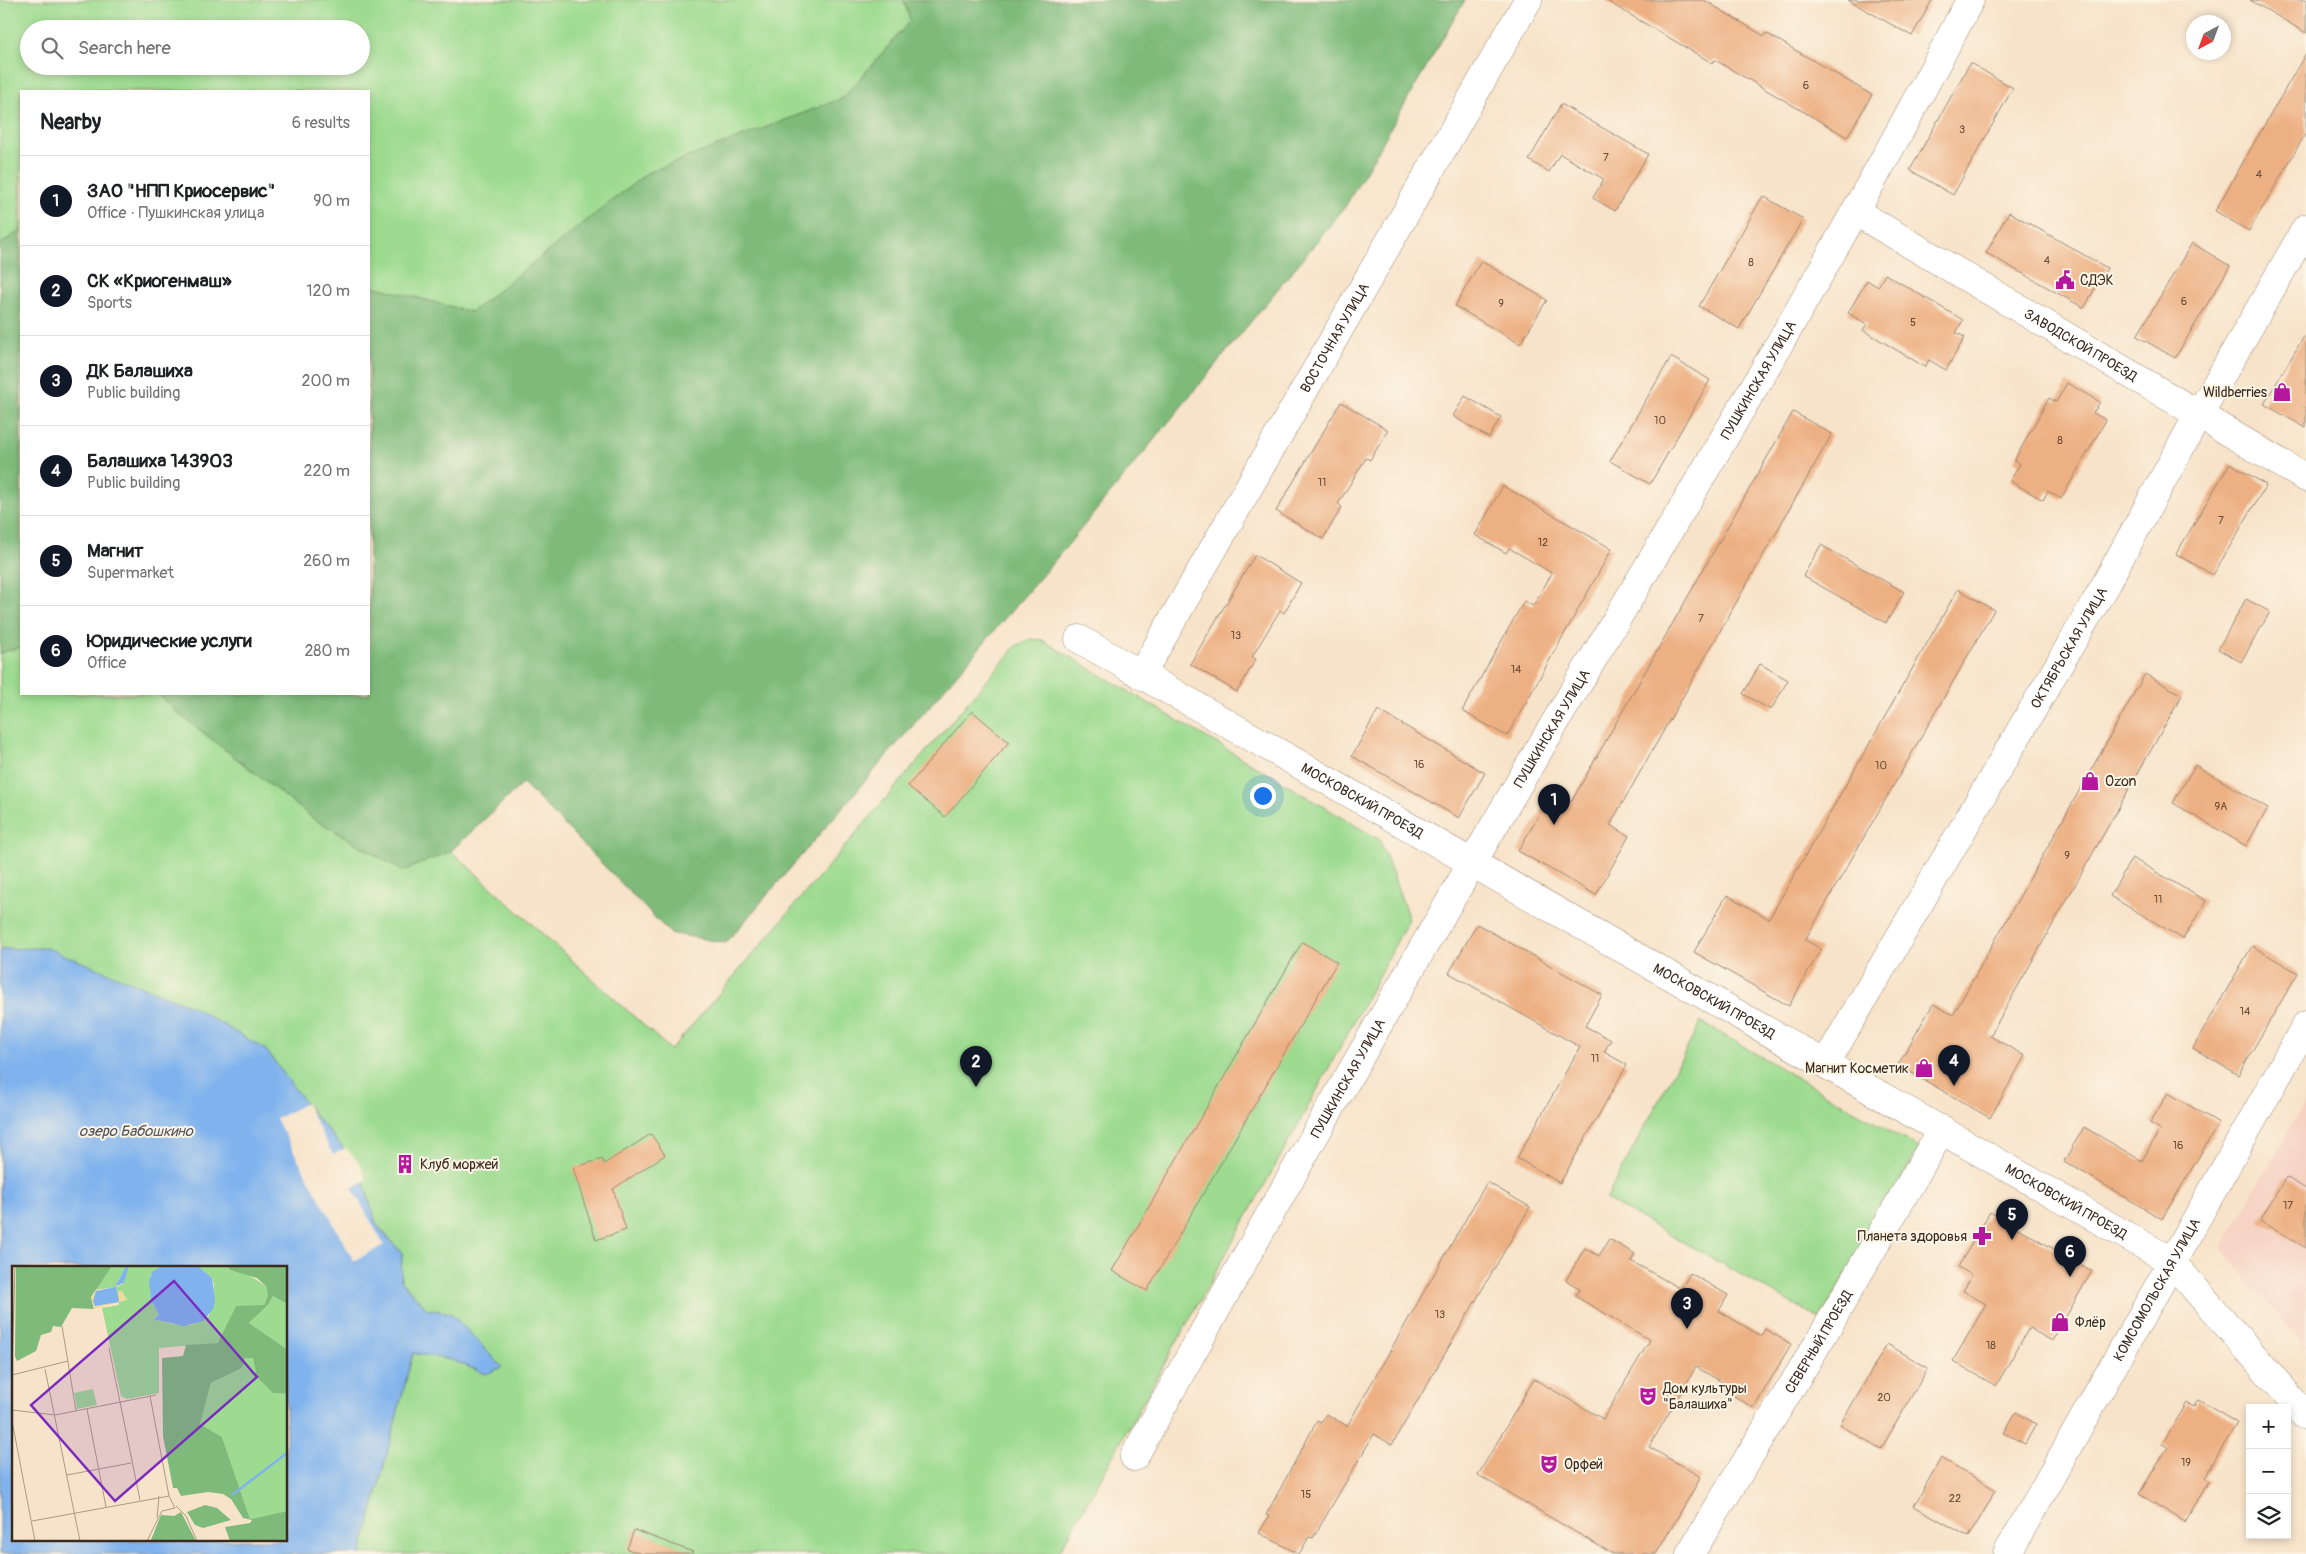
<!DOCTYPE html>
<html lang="en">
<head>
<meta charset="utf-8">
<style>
	body { margin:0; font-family:Pangolin,sans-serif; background:#f2f2f2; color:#202124 }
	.controls { position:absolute; right:15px; bottom:15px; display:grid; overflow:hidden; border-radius:0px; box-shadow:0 2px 8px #0003 }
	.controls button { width:45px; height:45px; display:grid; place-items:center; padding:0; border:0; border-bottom:1px solid #e0e0e0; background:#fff; color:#202124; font:25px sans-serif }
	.compass { position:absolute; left:2186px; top:15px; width:45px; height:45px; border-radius:50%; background:#fff; box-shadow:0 2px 8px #0003; rotate:221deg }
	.you { position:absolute; left:1262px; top:795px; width:18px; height:18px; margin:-12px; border:4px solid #fff; border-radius:50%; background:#1a73e8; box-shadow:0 0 0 8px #1a73e833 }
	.badge { display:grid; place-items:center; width:32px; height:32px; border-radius:50%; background:#111827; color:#fff; font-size:16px; font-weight:700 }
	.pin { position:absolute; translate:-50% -41px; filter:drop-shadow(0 1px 2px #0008) }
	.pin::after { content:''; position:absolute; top:26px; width:18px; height:15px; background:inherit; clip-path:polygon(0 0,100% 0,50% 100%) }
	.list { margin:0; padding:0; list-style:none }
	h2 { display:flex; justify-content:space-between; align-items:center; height:65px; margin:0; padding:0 20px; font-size:21px }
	h2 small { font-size:16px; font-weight:400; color:#757577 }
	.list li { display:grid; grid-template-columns:32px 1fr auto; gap:15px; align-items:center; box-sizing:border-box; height:90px; padding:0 20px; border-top:1px solid #e0e0e0 }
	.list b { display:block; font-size:19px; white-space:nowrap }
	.list p { margin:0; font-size:16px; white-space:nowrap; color:#757577 }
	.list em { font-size:16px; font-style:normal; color:#757577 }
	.icon { flex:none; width:28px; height:28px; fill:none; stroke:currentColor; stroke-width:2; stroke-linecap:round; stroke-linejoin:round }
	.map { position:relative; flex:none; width:2306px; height:1554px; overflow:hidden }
	.search { position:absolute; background:#fff; box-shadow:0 2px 8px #0003; left:20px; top:20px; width:350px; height:55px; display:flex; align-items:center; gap:12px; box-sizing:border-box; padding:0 18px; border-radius:28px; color:#757577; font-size:19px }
	.panel { position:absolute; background:#fff; box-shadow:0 2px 8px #0003; left:20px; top:90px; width:350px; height:605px; border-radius:0px }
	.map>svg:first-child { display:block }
	.built { fill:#f6d2c3 }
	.green { fill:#9ddb90; stroke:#6c8257; fill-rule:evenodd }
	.forest { fill:#7ebb7a; stroke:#5c724c }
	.water { fill:#80b3ed; stroke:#5e6e86; fill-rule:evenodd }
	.pier { fill:#f7e3c9 }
	.building { fill:#edb083 }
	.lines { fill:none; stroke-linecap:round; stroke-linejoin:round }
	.minor-casing { stroke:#998674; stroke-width:29 }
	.minor { stroke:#fff; stroke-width:28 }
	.labels { text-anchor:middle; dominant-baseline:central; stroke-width:4; stroke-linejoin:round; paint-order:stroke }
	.number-label { font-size:11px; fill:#684c37 }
	.poi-label { font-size:14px; fill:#3b2a1e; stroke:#fcf5e5; text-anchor:start }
	.street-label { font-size:14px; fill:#3b2a1e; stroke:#fcf5e5 }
	.water-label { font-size:15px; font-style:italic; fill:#50535c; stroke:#fcf5e5 }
	.inset-river { fill:none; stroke:#80b3ed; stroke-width:2.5 }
	.inset-road { fill:none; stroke:#ac9985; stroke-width:1 }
	.view { fill:#7b2cbf; fill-opacity:0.15; stroke:#7b2cbf; stroke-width:2.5 }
	.inset-edge { fill:none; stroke:#3b2a1e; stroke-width:2.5 }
</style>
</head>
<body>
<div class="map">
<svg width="2306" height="1554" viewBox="0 0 2306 1554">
	<rect width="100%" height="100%" fill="#fcf5e5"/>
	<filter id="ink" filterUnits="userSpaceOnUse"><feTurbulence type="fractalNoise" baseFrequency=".02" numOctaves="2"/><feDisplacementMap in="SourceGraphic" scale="10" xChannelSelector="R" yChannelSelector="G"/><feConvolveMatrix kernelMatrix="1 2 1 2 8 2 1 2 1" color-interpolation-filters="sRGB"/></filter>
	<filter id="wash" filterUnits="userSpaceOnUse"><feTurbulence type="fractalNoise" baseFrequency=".0096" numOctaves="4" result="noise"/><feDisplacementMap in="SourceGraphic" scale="20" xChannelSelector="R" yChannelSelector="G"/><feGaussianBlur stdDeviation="1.12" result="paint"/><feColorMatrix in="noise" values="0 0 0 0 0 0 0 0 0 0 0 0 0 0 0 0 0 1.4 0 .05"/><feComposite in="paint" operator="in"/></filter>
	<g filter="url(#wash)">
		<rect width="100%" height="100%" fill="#f7e3c9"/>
		<path class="built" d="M2306,1100V1347L2221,1249Z"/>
		<g class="green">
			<path d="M0,0H904L910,21L843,98L647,173L471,312L369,285V91H21V230L0,244ZM29,29H361V66H29Z"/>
			<path d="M1030,639L1042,640L1380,840L1409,919L1298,1125L1058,1554H361L413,1353L452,1360L486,1374L451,1313L427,1309L401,1281L402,1253L376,1224L359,1166L315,1116L47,948L0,949V653L21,647V694H159L173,709L314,819L402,870L451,851L671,1050L1016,646Z"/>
			<path d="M1701,1022L1919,1148L1820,1319L1606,1199Z"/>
		</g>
		<g class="forest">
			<path d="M904,0H1465L1345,207L1067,546L726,943L670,933L523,783L451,851L403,871L314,819L173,709L159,694H369V285L471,312L647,173L843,98L910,21Z"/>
			<path d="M21,230V647L0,653V244Z"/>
		</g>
		<path class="water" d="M47,948L193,1007L266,1050L315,1116L359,1166L376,1224L402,1253L401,1281L427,1309L451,1313L502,1367L486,1374L452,1360L413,1353L361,1554H0V949ZM14,1268H286V1540H14Z"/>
		<path class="pier" d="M306,1103L333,1155L346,1148L361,1165L366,1180L352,1188L384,1245L354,1261L276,1119Z"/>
		<g id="blocks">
			<g class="building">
				<path d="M1605,0H1704L1764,36L1766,33L1872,95L1847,137L1715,60L1712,63Z"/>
				<path d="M1848,0H1932L1912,36Z"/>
				<path d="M2250,0H2306V33Z"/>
				<path d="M2306,53V133L2249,231L2215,211Z"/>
				<path d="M1970,63L2013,88L1953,195L1910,170Z"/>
				<path d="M1561,104L1648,154L1615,211L1593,198L1604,179L1560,154L1549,172L1529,160Z"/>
				<path d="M1763,196L1803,219L1739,329L1699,306Z"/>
				<path d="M2009,212L2107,268L2084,308L1986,253Z"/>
				<path d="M2192,243L2230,266L2175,358L2137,336Z"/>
				<path d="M1481,261L1547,300L1520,344L1455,306Z"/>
				<path d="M1885,274L1963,320L1956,333L1965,337L1946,370L1929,360L1925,367L1863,330L1867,324L1848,313L1867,280L1878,287Z"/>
				<path d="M2306,333V428L2264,404Z"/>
				<path d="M1671,357L1710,380L1650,484L1610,461Z"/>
				<path d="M2067,383L2100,402L2093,413L2106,420L2061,499L2048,491L2043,500L2010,481L2020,464L2014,461L2049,398L2056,402Z"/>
				<path d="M1465,396L1501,417L1489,438L1453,416Z"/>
				<path d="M1341,402L1388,430L1370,460L1366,458L1338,504L1342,507L1323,539L1276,511Z"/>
				<path d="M1793,412L1832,434L1610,825L1629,836L1596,895L1518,851L1552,792L1571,802Z"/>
				<path d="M2230,463L2266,485L2213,575L2176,554Z"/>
				<path d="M1503,486L1612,549L1507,736L1462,711L1524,601L1533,606L1552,573L1509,548L1506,553L1475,535Z"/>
				<path d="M1821,545L1904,592L1886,623L1803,576Z"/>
				<path d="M1255,555L1301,583L1284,613L1280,610L1252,657L1256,659L1237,692L1190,664Z"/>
				<path d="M1958,589L1994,610L1805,940L1821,949L1789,1006L1694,952L1727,895L1769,919Z"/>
				<path d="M2246,599L2270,612L2241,662L2218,649Z"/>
				<path d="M1760,664L1788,680L1771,710L1743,694Z"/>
				<path d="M2145,674L2182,695L1990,1036L2025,1056L1990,1118L1898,1065L1933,1004L1953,1015Z"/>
				<path d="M1378,710L1485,773L1459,818L1352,756Z"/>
				<path d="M972,711L1009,742L945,817L908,786Z"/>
				<path d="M2195,765L2268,808L2246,846L2173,803Z"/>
				<path d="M2132,858L2206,901L2183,939L2110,896Z"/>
				<path d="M1477,924L1602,995L1585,1026L1611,1040L1604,1052L1627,1065L1560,1183L1517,1158L1580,1047L1449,973Z"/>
				<path d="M1302,942L1337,962L1147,1291L1112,1271Z"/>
				<path d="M2252,946L2298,973L2238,1075L2193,1048Z"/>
				<path d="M2168,1093L2219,1123L2162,1219L2064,1161L2084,1127L2142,1161L2160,1129L2150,1123Z"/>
				<path d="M651,1134L665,1155L613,1189L626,1230L596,1240L573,1168L602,1159L604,1164Z"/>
				<path d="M2286,1177L2306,1189V1248L2260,1221Z"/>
				<path d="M1487,1182L1530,1207L1392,1445L1374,1434L1313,1538L1309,1537L1299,1554L1259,1533L1269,1516L1266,1515L1317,1421L1321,1423L1326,1414L1347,1426Z"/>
				<path d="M1990,1212L2092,1271L2052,1341L2029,1328L1996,1386L1953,1361L1986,1304L1963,1291L1972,1275L1958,1267Z"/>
				<path d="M1609,1239L1635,1254L1631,1261L1681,1289L1690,1273L1728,1295L1719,1311L1761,1336L1765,1329L1791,1344L1754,1408L1724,1390L1727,1385L1696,1367L1649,1447L1701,1477L1656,1554H1613L1478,1475L1534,1379L1603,1419L1650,1340L1575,1296L1580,1289L1566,1280L1585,1248L1599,1256Z"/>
				<path d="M1887,1344L1928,1368L1881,1449L1840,1425Z"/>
				<path d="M2198,1400L2237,1423L2204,1478L2209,1481L2185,1522L2139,1494L2168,1447L2162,1444L2187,1403L2194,1407Z"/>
				<path d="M2016,1412L2036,1424L2025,1444L2004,1433Z"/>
				<path d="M1941,1458L1996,1490L1969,1537L1914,1506Z"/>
				<path d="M634,1530L693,1552L692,1554H642L627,1549Z"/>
			</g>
		</g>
	</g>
	<g filter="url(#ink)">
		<use href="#blocks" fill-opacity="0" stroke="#998674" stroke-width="1"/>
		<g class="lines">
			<g class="minor-casing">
				<g id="minor">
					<path id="s1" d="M1856,212L2306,478"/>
					<path id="s2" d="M1079,639L2171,1261L2306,1416"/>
					<path id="s3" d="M1141,675L1528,0"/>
					<path id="s4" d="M1826,1063L2099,596L2190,430L2306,228"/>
					<path id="s5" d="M1134,1457C1258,1233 1385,1011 1515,790C1670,528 1829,270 1970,0"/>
					<path id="s6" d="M1690,1554L1824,1333L1942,1129"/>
					<path id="s7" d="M2007,1554L2306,1025"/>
				</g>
			</g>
			<use href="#minor" class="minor"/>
		</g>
	</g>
	<defs>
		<g id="civic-bare" transform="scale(1.5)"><path d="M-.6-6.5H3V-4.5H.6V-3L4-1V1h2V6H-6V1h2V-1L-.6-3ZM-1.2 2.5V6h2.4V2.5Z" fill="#b5179e" stroke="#fcf5e5" stroke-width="2.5" paint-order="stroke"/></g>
		<g id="shop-bare" transform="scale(1.5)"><path d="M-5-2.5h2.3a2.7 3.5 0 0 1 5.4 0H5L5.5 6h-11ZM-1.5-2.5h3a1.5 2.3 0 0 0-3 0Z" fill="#b5179e" stroke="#fcf5e5" stroke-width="2.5" paint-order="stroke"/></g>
		<g id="building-bare" transform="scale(1.5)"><path d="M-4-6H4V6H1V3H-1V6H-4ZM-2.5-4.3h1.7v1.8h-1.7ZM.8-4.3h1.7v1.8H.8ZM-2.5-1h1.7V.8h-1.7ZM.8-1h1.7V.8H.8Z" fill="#b5179e" stroke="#fcf5e5" stroke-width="2.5" paint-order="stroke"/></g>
		<g id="pharmacy-bare" transform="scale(1.5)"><path d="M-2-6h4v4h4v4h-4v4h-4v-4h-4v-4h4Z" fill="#b5179e" stroke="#fcf5e5" stroke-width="2.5" paint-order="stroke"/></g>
		<g id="theatre-bare" transform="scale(1.5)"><path d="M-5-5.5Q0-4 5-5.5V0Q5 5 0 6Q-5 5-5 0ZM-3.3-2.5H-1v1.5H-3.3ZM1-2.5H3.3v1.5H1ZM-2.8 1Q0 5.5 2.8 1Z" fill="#b5179e" stroke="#fcf5e5" stroke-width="2.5" paint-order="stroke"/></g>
	</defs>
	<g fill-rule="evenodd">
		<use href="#civic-bare" x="2065" y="280"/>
		<use href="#shop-bare" x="2282" y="392"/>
		<use href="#shop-bare" x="2090" y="781"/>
		<use href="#shop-bare" x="1924" y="1068"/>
		<use href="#building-bare" x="405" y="1164"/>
		<use href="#pharmacy-bare" x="1982" y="1236"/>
		<use href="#shop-bare" x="2060" y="1322"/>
		<use href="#theatre-bare" x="1648" y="1396"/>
		<use href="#theatre-bare" x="1549" y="1464"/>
	</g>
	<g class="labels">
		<g class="number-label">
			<text x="1806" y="85">6</text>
			<text x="1962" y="129">3</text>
			<text x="1606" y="157">7</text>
			<text x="2259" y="174">4</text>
			<text x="2047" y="260">4</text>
			<text x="1751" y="262">8</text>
			<text x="2184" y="301">6</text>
			<text x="1501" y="303">9</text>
			<text x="1913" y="322">5</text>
			<text x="1660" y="420">10</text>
			<text x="2060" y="440">8</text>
			<text x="1322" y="482">11</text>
			<text x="2221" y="520">7</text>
			<text x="1543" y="542">12</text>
			<text x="1701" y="618">7</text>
			<text x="1236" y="635">13</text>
			<text x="1516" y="669">14</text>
			<text x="1419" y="764">16</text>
			<text x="1881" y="765">10</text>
			<text x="2221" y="806">9А</text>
			<text x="2067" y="855">9</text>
			<text x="2158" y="899">11</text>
			<text x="2245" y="1011">14</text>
			<text x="1595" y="1058">11</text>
			<text x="2178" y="1145">16</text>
			<text x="2288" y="1205">17</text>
			<text x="1440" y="1314">13</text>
			<text x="1991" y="1345">18</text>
			<text x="1884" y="1397">20</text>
			<text x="2186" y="1462">19</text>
			<text x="1306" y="1494">15</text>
			<text x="1955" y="1498">22</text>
		</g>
		<g class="poi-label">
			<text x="2080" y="280">СДЭК</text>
			<text x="2267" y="392" text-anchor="end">Wildberries</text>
			<text x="2105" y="781">Ozon</text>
			<text x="1909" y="1068" text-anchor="end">Магнит Косметик</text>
			<text x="420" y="1164">Клуб моржей</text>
			<text x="1967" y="1236" text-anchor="end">Планета здоровья</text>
			<text x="2075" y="1322">Флёр</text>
			<text x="1663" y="1388">Дом культуры<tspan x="1663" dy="16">"Балашиха"</tspan></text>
			<text x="1564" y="1464">Орфей</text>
		</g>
		<g class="street-label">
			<text stroke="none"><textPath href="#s3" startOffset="389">ВОСТОЧНАЯ УЛИЦА</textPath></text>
			<text stroke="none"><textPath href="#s1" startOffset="261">ЗАВОДСКОЙ ПРОЕЗД</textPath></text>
			<text stroke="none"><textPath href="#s5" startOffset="1245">ПУШКИНСКАЯ УЛИЦА</textPath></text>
			<text stroke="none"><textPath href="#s4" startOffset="481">ОКТЯБРЬСКАЯ УЛИЦА</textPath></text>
			<text stroke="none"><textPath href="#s5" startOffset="840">ПУШКИНСКАЯ УЛИЦА</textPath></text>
			<text stroke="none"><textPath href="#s2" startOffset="326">МОСКОВСКИЙ ПРОЕЗД</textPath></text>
			<text stroke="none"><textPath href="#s2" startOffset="731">МОСКОВСКИЙ ПРОЕЗД</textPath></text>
			<text stroke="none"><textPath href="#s5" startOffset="435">ПУШКИНСКАЯ УЛИЦА</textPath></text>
			<text stroke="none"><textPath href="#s2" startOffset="1136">МОСКОВСКИЙ ПРОЕЗД</textPath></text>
			<text stroke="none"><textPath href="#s7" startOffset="304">КОМСОМОЛЬСКАЯ УЛИЦА</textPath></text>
			<text stroke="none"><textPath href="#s6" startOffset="248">СЕВЕРНЫЙ ПРОЕЗД</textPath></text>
		</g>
		<g class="water-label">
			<text x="136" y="1131">озеро Бабошкино</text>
		</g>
	</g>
	<g transform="translate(12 1266)">
		<rect width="275" height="275" fill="#f7e3c9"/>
		<path d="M100,0H114L103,21L83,24ZM117,0H151L138,10L139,34L147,49L141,52L160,58L179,59L197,50L202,19L200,12L186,0H215L218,4L233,7L254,20L256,29L252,39L235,41L206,77L147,82V127L115,133L109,130L90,42L107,39L104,21L111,18ZM261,30L275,38V83L237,57L256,39ZM233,92H241L261,127L275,128V245L238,253L210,171L188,158L199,117L230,102ZM81,123L85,139L65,143L62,127Z" fill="#9ddb90"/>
		<path d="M4,0H100L79,31L82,43L60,42L49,61L41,60L39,66L29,69L24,85L5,95L3,90ZM215,0H275V38L261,30L256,39L237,57L275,83V128L261,127L245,111L241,92H233L230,102L199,117L188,158L210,171L238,253L275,245V275H218L213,261L238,257L240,254L231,252L219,233L211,228L196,226L169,230L165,222H161L151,170L150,92L171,90L174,79L206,77L224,40L252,39L256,29L254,20L245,12L218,4ZM193,239L205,242L219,254L191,262L183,259L175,246ZM169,246L184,275L139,274L149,249L162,250Z" fill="#7ebb7a"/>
		<path d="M86,22L83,40L107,36L106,25H110L115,34L82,43L79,31Z" fill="#eeda9e"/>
		<path d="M114,0H117L112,17L104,20L107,36L83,40L81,35L84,25L103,21ZM151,0H186L200,12L203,35L201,43L191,55L172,60L141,53L147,49L139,34L137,14L141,5Z" fill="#80b3ed"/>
		<path class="inset-river" d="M220,229L275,187"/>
		<path class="inset-road" d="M50,60L64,145M97,82L128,234M33,103L68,275M0,104L3,0M0,109L56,95M138,130L157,230M75,143L94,241M0,144L43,149L144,129M0,155L23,275M55,209L119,197M164,240L174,250L185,275M145,252L147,230M20,255L157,230M135,275L150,245L163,242L157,230"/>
		<path class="view" d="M162,15L245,111L103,235L19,139Z"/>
		<rect width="275" height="275" class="inset-edge"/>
	</g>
</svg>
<div class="controls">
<button>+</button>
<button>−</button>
<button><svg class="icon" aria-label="layers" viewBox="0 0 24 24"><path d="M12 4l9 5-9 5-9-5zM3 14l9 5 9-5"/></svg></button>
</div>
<svg class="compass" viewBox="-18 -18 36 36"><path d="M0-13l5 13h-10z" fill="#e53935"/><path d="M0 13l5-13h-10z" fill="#757577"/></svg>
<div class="you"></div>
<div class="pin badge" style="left:1554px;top:825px">1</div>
<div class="pin badge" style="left:976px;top:1087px">2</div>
<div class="pin badge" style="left:1687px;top:1329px">3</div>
<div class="pin badge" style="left:1954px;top:1086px">4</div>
<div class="pin badge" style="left:2012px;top:1240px">5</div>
<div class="pin badge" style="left:2070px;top:1277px">6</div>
<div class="search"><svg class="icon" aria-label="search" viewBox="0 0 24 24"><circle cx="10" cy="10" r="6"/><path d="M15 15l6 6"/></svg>Search here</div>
<section class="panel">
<h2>Nearby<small>6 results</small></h2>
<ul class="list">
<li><span class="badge">1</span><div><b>ЗАО &quot;НПП Криосервис&quot;</b><p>Office · Пушкинская улица</p></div><em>90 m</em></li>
<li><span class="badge">2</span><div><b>СК «Криогенмаш»</b><p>Sports</p></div><em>120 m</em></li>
<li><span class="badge">3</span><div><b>ДК Балашиха</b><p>Public building</p></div><em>200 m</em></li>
<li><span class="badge">4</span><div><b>Балашиха 143903</b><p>Public building</p></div><em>220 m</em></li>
<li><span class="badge">5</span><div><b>Магнит</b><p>Supermarket</p></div><em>260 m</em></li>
<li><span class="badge">6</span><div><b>Юридические услуги</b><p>Office</p></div><em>280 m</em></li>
</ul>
</section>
</div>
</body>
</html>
